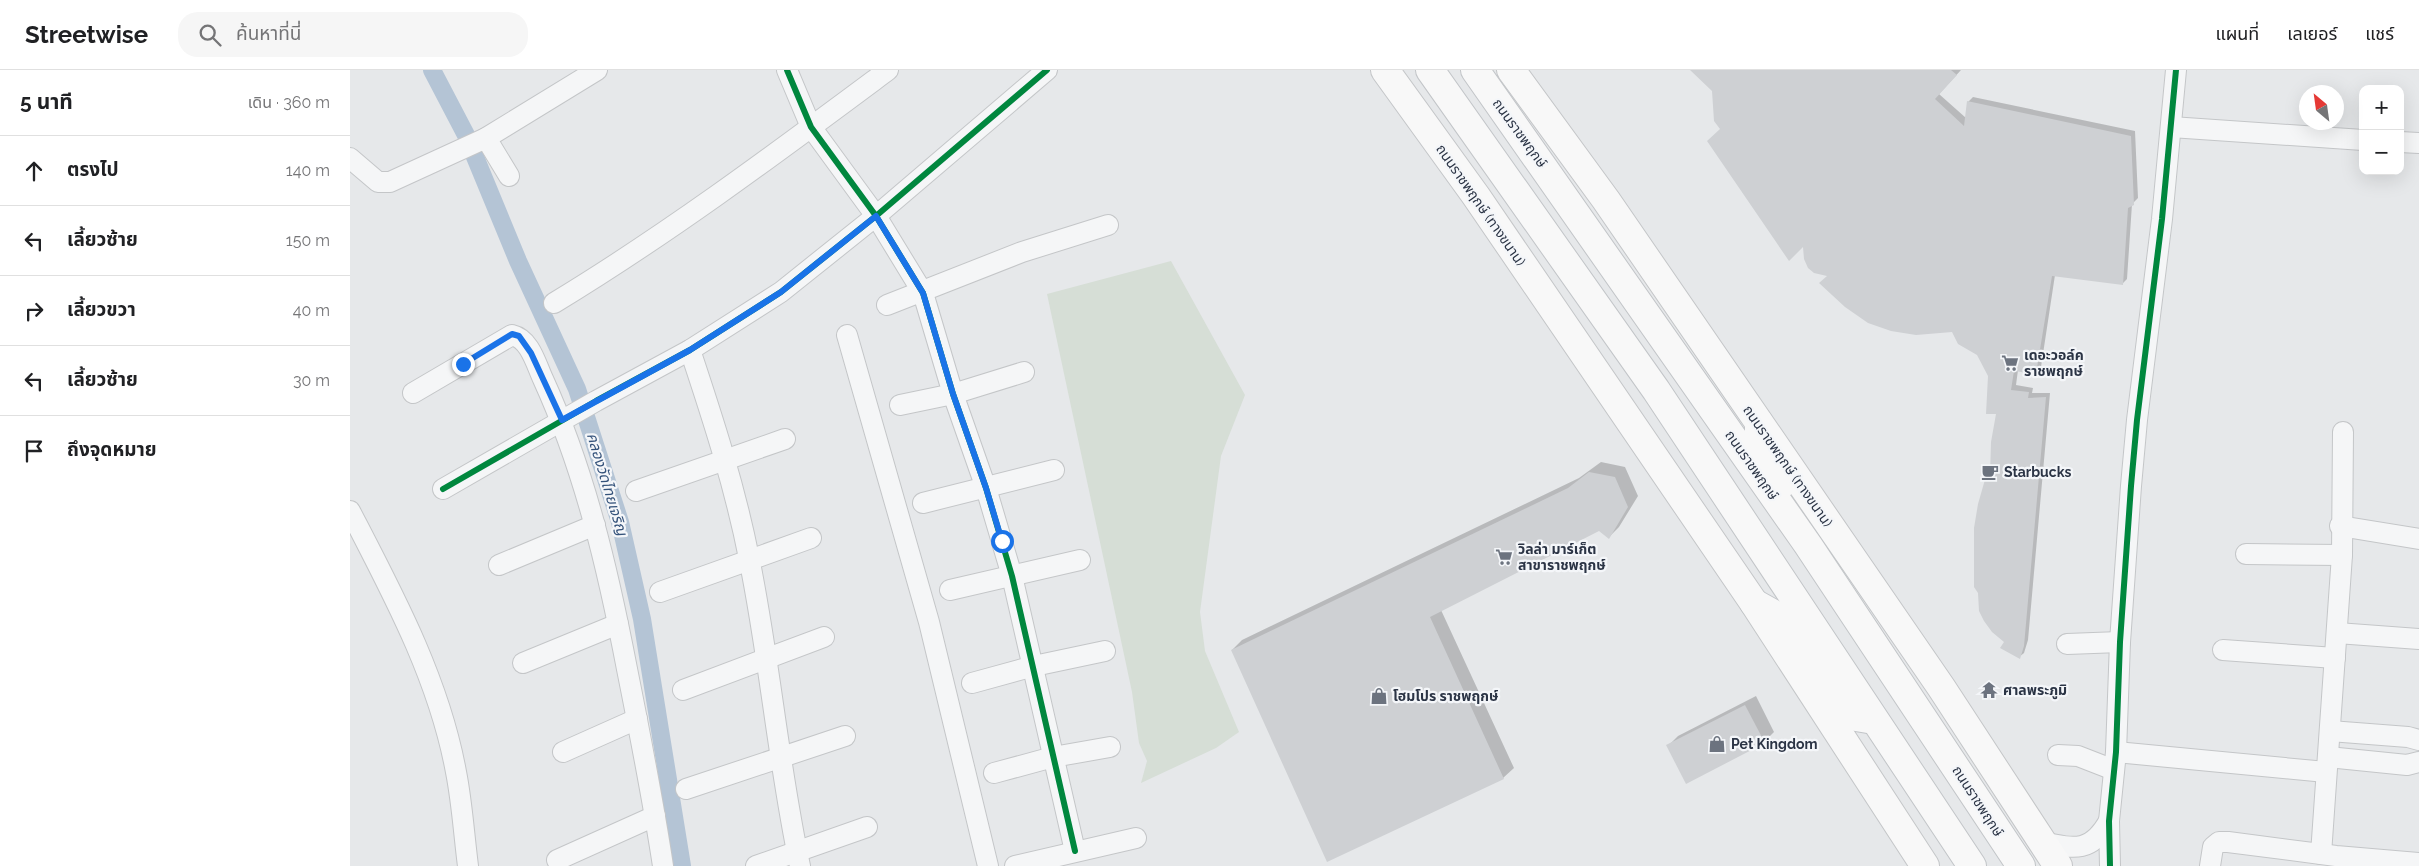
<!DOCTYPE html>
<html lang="th">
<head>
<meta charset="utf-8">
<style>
	body { margin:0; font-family:Raleway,"Noto Sans Thai",sans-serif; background:#f6f6f6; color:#202124 }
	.controls { position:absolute; right:15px; top:15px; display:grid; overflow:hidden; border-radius:10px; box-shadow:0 5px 20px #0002 }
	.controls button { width:45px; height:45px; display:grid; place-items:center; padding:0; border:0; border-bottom:1px solid #e0e0e0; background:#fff; color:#202124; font:25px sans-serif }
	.compass { position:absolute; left:1949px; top:15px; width:45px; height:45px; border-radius:50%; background:#fff; box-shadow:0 5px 20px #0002; rotate:331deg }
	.stop { position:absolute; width:15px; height:15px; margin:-11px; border:4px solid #1a73e8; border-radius:50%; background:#fff }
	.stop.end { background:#1a73e8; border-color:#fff; box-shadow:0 1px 5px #0008 }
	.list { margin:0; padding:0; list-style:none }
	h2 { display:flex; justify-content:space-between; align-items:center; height:65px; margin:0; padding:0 20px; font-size:21px }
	h2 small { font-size:16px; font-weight:400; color:#757577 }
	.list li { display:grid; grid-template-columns:32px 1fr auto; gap:15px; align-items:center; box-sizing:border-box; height:70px; padding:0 20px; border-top:1px solid #e0e0e0 }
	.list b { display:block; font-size:19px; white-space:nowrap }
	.list em { font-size:16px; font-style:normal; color:#757577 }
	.icon { flex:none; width:28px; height:28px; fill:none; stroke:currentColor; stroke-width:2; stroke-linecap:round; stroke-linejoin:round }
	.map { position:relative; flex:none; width:2069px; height:796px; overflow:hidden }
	header { display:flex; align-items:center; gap:30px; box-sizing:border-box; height:70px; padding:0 25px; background:#fff; border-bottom:1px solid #e0e0e0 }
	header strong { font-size:24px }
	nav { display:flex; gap:28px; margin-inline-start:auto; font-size:18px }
	.search { width:350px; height:45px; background:#f6f6f6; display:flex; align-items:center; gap:12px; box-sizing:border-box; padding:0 18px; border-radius:20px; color:#757577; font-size:19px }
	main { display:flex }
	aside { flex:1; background:#fff }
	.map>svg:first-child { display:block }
	.green { fill:#d6ded6 }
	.shadow { fill:#0003 }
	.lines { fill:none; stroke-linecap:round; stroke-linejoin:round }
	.canal { stroke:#b4c4d5; stroke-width:18 }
	.building { fill:#ced0d3 }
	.minor-casing { stroke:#c4c6c8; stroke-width:22 }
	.secondary-casing { stroke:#c4c6c8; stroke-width:30 }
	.primary-casing { stroke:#c2c5c8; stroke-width:30 }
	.minor { stroke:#f5f6f7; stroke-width:20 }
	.secondary { stroke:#f8f8f8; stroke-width:28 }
	.primary { stroke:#f8f8f8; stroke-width:28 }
	.cycleway-casing { stroke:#f4f6f9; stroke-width:9 }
	.cycleway { stroke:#00873e; stroke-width:6 }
	.route { stroke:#1a73e8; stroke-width:6 }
	.labels { text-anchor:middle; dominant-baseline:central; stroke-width:4.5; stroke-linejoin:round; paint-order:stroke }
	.street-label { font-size:14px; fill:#2b3445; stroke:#f4f6f9 }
	.poi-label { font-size:14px; font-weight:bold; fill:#2b3445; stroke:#f4f6f9; text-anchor:start }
	.water-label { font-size:15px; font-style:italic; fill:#34527a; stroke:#f4f6f9 }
</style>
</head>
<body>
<header>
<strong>Streetwise</strong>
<div class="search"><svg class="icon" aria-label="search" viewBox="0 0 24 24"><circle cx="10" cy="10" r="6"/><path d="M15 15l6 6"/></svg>ค้นหาที่นี่</div>
<nav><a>แผนที่</a><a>เลเยอร์</a><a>แชร์</a></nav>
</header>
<main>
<aside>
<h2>5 นาที<small>เดิน · 360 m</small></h2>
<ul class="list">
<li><svg class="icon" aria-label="ahead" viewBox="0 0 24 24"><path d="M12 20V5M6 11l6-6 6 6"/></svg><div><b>ตรงไป</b></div><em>140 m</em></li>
<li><svg class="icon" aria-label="left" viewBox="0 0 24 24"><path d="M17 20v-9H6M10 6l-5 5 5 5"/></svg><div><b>เลี้ยวซ้าย</b></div><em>150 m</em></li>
<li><svg class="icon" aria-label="right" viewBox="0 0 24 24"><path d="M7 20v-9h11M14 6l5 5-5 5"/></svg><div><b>เลี้ยวขวา</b></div><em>40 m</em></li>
<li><svg class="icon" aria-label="left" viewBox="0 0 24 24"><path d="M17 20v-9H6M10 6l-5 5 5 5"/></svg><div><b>เลี้ยวซ้าย</b></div><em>30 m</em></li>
<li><svg class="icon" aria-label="arrive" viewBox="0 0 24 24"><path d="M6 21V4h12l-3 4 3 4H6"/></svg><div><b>ถึงจุดหมาย</b></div></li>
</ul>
</aside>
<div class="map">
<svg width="2069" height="796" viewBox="0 0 2069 796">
	<rect width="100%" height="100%" fill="#e6e8ea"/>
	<path class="green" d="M821,191L895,325L871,386L850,542L855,581L889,662L866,678L791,713L797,691L789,673L782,622L697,224Z"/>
	<g class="shadow">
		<path d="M1342,0H1611L1589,24L1616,48L1618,32L1623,27L1785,61L1788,128L1782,134L1777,209L1772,214L1705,205L1691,297L1686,302L1668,300L1666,315L1683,318L1682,323H1700L1678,570L1674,583L1669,587L1656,572L1637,407L1642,402L1647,343L1640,306L1628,284L1602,261L1479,206L1371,59L1363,20Z"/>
		<path d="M1251,392L1275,397L1288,426L1269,457L1259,467L1249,460L1091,540L1164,698L1153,708L882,580L892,570L1229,408Z"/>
		<path d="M1406,626L1424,662L1414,672L1318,676L1328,666Z"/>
	</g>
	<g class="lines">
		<path class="canal" d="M82,0L116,65L168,191L227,319L270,452L292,549L332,796"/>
	</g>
	<g class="building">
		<path d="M1340,0H1601L1607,5L1585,29L1614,56L1617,31L1781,66L1784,135L1778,138L1773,215L1702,206L1686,304L1664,301L1661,320L1679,322L1678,328L1696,327L1674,576L1670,589L1650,578L1654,572L1642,562L1634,551L1629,541L1628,523L1624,517V458L1628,434L1636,406H1640L1641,372L1646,344H1636L1638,306L1627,285L1608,274L1602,262L1566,265L1541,261L1518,253L1495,237L1469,213L1477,206L1464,203L1458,198L1454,189L1453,177L1439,191L1357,71L1370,59L1364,51L1362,21Z"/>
		<path d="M1239,402L1265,407L1278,437L1259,469L1249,461L1080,547L1154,709L977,792L881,580L1218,418Z"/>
		<path d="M1395,635L1415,673L1336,714L1316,675Z"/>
	</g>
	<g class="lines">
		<g class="minor-casing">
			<g id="minor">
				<path d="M437,0L461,57L526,146L573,223L603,324L636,418L662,506L725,781"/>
				<path d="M1821,57L2013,70"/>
				<path d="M2050,72L2069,73"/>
				<path d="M0,88L28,112H40L136,68"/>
				<path d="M159,106L136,68L247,0"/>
				<path d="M204,233C321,162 429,81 538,0"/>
				<path d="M537,235L672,182L758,155"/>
				<path d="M497,265L579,552L638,796"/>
				<path d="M340,280C363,349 385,417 399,488C420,590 428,694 450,796"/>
				<path d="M63,323L162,265C180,269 186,294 193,309C235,401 258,500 277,599C290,664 303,730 313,796"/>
				<path d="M550,335L603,324L674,302"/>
				<path d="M93,419L246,331L340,280L431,222L526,146L697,0"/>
				<path d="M286,421L435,369"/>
				<path d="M573,433L704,400"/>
				<path d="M0,441C43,524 89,609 106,702C112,732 114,765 118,796"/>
				<path d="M1990,456L2069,469"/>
				<path d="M1896,484L1992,485"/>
				<path d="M149,495L245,455"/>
				<path d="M600,520L730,490"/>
				<path d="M310,522L461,468"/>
				<path d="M1987,563L2069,569"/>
				<path d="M1717,574L1770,572"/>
				<path d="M1873,580L1985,588"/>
				<path d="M173,593L268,554"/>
				<path d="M622,613L684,596L755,581"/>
				<path d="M333,620L474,567"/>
				<path d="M1980,661L2058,667L2069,670"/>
				<path d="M213,682L287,649"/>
				<path d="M1766,682L1976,702"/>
				<path d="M1708,685L1728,686L1764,700"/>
				<path d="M1978,687L2057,695L2069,692"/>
				<path d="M644,703L703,687L760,677"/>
				<path d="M336,719L495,666"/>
				<path d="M1692,772C1725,779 1741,783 1759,751"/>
				<path d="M1971,784L1992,485L1993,362"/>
				<path d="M207,790L305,746"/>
				<path d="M406,796L517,757"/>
				<path d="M665,796L786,768"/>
				<path d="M1760,796L1759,751L1766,682L1770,572L1781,416L1787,350L1812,149L1826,0"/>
				<path d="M1860,796L1863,777L1869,772H1878L1986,786L2069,793"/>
			</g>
		</g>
		<g class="secondary-casing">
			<g id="secondary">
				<path d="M1035,0L1126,126L1404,533L1575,796"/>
				<path d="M1161,0L1256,130L1591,617L1708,796"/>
			</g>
		</g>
		<g class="primary-casing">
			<g id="primary">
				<path d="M1080,0L1306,320L1622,796"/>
				<path d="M1125,0L1458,475L1671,796"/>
				<path d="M1409,353V367L1433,413"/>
				<path d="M1404,533L1422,543L1497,639L1506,647L1524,650"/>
			</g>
		</g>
		<use href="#minor" class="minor"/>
		<use href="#secondary" class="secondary"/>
		<use href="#primary" class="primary"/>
		<g class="cycleway-casing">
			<g id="cycleway">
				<path d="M437,0L461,57L526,146L573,223L603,324L636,418L662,506L725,781"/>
				<path d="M93,419L246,331L340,280L431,222L526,146L697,0"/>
				<path d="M1760,796L1759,751L1766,682L1770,572L1781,416L1787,350L1812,149L1826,0"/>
			</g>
		</g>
		<use href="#cycleway" class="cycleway"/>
	</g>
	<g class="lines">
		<path class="route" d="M113,294L162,264L169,266L181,283L212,350L340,280L431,222L526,146L573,223L603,324L636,418L652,471"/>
	</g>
	<defs>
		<g id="supermarket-bare" transform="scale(1.35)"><path d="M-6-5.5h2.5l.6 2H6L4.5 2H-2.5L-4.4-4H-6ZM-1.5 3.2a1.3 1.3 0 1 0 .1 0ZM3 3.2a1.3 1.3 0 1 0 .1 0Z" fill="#6c737f" stroke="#f4f6f9" stroke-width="2.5" paint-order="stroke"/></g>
		<g id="cafe-bare" transform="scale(1.35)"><path d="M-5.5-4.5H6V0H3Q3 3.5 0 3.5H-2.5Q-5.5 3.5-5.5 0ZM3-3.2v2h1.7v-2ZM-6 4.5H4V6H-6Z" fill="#6c737f" stroke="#f4f6f9" stroke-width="2.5" paint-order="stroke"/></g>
		<g id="temple-bare" transform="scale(1.35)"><path d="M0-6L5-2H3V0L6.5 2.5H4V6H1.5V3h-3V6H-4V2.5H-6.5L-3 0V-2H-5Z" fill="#6c737f" stroke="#f4f6f9" stroke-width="2.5" paint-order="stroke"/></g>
		<g id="shop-bare" transform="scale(1.35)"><path d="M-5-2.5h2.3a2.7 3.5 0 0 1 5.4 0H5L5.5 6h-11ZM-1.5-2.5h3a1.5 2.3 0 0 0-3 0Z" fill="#6c737f" stroke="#f4f6f9" stroke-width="2.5" paint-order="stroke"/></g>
	</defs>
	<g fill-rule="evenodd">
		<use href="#supermarket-bare" x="1660" y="293"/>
		<use href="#cafe-bare" x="1640" y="402"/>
		<use href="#supermarket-bare" x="1154" y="487"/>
		<use href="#temple-bare" x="1639" y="620"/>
		<use href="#shop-bare" x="1029" y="626"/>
		<use href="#shop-bare" x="1367" y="674"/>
	</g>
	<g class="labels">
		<g class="street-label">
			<text transform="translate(1170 63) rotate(54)">ถนนราชพฤกษ์</text>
			<text transform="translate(1131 135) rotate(55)">ถนนราชพฤกษ์ (ทางขนาน)</text>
			<text transform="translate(1402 395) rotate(55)">ถนนราชพฤกษ์</text>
			<text transform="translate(1438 396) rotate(55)">ถนนราชพฤกษ์ (ทางขนาน)</text>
			<text transform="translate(1628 731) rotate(57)">ถนนราชพฤกษ์</text>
		</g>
		<g class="poi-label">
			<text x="1674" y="285">เดอะวอล์ค<tspan x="1674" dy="16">ราชพฤกษ์</tspan></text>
			<text x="1654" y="402">Starbucks</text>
			<text x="1168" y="479">วิลล่า มาร์เก็ต<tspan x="1168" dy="16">สาขาราชพฤกษ์</tspan></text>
			<text x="1653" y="620">ศาลพระภูมิ</text>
			<text x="1043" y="626">โฮมโปร ราชพฤกษ์</text>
			<text x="1381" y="674">Pet Kingdom</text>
		</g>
		<g class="water-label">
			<text transform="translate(257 414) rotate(73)">คลองวัดไทยเจริญ</text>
		</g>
	</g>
</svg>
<div class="controls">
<button>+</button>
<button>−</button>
</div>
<svg class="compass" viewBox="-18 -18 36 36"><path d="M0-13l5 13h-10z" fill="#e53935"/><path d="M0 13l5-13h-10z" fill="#757577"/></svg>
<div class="stop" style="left:652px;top:471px"></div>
<div class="stop end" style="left:113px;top:294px"></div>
</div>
</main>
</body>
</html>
